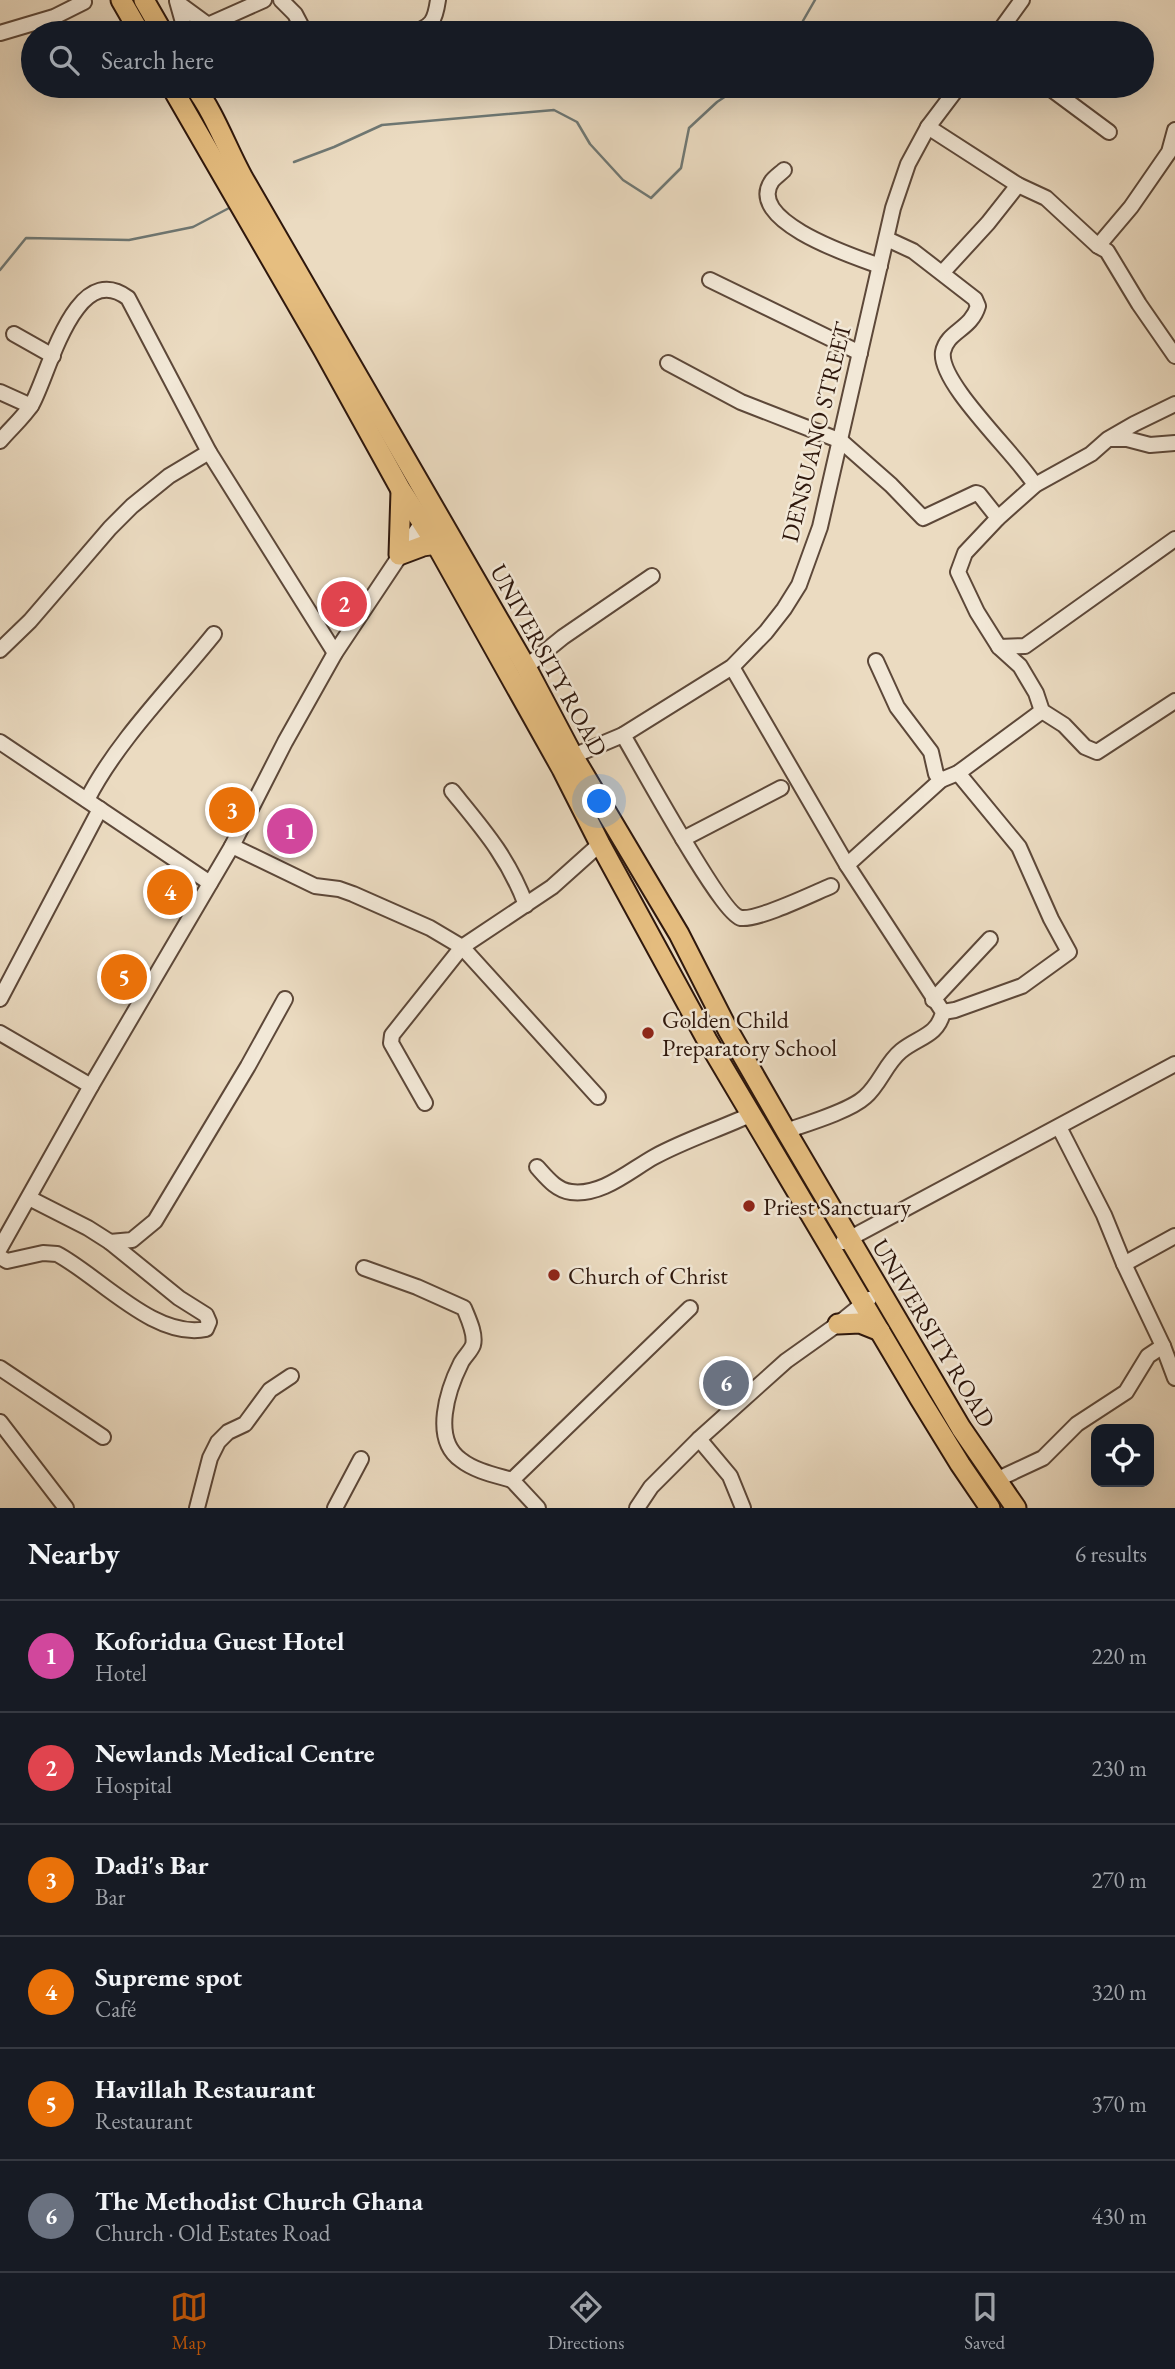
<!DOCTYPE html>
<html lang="en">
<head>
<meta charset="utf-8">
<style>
	body { margin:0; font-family:"EB Garamond",serif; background:#242831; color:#f1f3f6 }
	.controls { position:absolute; right:21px; bottom:21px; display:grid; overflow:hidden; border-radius:14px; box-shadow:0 7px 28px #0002 }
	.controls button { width:63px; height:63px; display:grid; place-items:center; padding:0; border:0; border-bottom:2px solid #363941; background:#171b24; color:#f1f3f6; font:35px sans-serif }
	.you { position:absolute; left:600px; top:802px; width:24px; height:24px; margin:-18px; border:5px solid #fff; border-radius:50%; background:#1a73e8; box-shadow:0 0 0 10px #1a73e833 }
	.badge { display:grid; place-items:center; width:46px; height:46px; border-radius:50%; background:#b45309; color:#fff; font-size:23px; font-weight:700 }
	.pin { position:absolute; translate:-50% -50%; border:4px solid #fff; box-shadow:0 2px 7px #0006 }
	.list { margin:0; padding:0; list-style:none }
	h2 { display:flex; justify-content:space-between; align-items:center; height:91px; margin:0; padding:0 28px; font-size:30px }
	h2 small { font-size:23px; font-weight:400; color:#9ea1a6 }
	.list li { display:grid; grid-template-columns:46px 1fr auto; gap:21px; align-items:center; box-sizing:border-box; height:112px; padding:0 28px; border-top:2px solid #363941 }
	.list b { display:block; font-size:26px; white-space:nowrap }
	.list p { margin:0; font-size:23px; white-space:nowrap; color:#9ea1a6 }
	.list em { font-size:23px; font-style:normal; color:#9ea1a6 }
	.icon { flex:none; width:38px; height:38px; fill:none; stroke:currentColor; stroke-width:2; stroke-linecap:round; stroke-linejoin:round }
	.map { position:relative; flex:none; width:1175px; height:1508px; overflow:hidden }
	.search { position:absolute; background:#171b24; box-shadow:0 7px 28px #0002; left:21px; right:21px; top:21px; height:77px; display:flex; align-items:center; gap:18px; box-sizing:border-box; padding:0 24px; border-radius:38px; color:#9ea1a6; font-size:26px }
	.sheet { height:763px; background:#171b24 }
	nav { display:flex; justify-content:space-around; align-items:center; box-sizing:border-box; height:98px; border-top:2px solid #363941; background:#171b24; font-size:19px; color:#9ea1a6 }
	nav a { display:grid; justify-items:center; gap:4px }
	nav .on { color:#b45309 }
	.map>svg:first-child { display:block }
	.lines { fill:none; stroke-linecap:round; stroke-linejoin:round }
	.stream { stroke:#6f7874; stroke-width:2.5 }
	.minor-casing { stroke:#5d4839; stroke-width:18 }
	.highway-casing { stroke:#2e170c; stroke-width:23 }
	.minor { stroke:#f2e8d7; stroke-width:14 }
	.highway { stroke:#e6be80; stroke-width:19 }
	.poi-dot { fill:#8f2418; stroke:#f2e8d7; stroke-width:2.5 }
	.labels { text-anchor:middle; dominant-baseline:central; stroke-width:5; stroke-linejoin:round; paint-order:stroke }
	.street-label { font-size:24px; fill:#2e170c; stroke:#f2e8d7 }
	.poi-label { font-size:24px; fill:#2e170c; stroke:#f2e8d7; text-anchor:start }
</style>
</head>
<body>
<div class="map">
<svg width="1175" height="1508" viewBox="0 0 1175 1508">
	<rect width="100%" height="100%" fill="#ebdbc1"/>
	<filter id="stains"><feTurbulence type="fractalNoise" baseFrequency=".00286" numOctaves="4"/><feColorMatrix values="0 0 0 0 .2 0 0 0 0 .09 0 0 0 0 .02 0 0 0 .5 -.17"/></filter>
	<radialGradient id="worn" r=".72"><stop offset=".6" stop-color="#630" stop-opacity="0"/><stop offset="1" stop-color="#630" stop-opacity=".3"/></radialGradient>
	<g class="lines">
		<g class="stream">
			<path d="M796,33L815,0"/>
			<path d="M294,162L334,147L382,125L554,110L577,122L590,144L623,180L651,198L681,168L689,128L717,102L741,86"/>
			<path d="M0,270L26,238L129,240L193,227L231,207"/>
		</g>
		<g class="minor-casing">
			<g id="minor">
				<path d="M281,0L295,14L305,33"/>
				<path d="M177,1L186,33"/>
				<path d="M178,3L208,25L264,0"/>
				<path d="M0,33L54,17L84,2"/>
				<path d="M411,33C432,27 435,21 438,0"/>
				<path d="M998,33L1022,0"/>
				<path d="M1047,86L1109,132"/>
				<path d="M928,127L1018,185L1046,198L1098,246L1107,251L1139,304L1175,356"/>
				<path d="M784,170C781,173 775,177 772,181C744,221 855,257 880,266"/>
				<path d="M887,239L913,251L975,299L978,306C971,330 947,331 943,352C938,383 1018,456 1035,485"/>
				<path d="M1098,246L1131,207L1169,152L1175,130"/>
				<path d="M943,272L988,223L1018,185"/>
				<path d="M710,280L860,353"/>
				<path d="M14,334L53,356"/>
				<path d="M668,363L741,402L841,441L891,485L923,518L976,493L979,494L998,518"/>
				<path d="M0,392L31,406"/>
				<path d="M1175,404L1134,424L1108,439L1091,454L1035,485L998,518L965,553L958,572L977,612L999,647L1020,666L1036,693L1042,711L1064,725L1085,747L1097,752L1175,701"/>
				<path d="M1109,439H1127L1150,445L1175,443"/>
				<path d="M0,441C10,429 24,417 32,404C49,374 75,258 128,298L209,452L335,653"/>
				<path d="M999,647L1025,646L1175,539"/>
				<path d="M0,650L30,621L110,528L132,506L169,476L209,452"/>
				<path d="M876,661L897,707L931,752L936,774L941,780"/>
				<path d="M526,667L563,637L652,576"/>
				<path d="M732,667L847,865"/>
				<path d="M623,735C638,760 722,915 741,918C759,920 812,894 831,886"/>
				<path d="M0,742L210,883"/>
				<path d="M569,761L573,756L623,735L732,667L766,632L784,609L799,585L820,527L893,208L908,164L928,127L959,86"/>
				<path d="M452,791C483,829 508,857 526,905"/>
				<path d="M87,800C116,742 173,685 214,634"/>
				<path d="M683,839L781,788"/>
				<path d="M232,846L315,886L339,889L353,894L430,928L462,947L598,1097"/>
				<path d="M0,999L100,809"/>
				<path d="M933,1000L990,939"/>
				<path d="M943,1012L955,1010L1022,986L1069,952L1051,919L1019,847L958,773"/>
				<path d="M0,1033L91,1086"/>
				<path d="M425,1103L391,1043L392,1035L462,947L552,887L600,844"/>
				<path d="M1059,1127L1104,1215L1124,1264L1163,1346L1175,1378"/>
				<path d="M786,1131C806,1124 850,1111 865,1097C880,1084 886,1063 901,1051C918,1037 938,1036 943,1012L847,865L941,780L958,773L1042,711"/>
				<path d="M537,1167C547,1178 556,1190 571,1192C602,1196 629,1171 654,1157C685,1140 720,1129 752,1114"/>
				<path d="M110,1242L132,1240L155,1221L248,1066L285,999"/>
				<path d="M843,1242L1175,1064"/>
				<path d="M0,1248L91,1086L232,846L285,742L335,653L427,515"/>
				<path d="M0,1257L7,1261L43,1253L57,1254C99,1276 155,1340 206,1329L209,1322L206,1315L179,1298L110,1242L88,1228L29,1198"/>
				<path d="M1124,1264L1175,1236"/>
				<path d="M364,1268L417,1287L464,1308C468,1318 476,1334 473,1345C471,1351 464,1357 461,1363C448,1389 431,1439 461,1460C475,1471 495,1475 512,1480"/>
				<path d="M0,1368L103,1437"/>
				<path d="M0,1422L66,1508"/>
				<path d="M699,1439L730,1476L743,1508"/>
				<path d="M996,1480L1043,1458L1077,1424L1126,1392L1148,1356L1163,1346"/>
				<path d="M197,1508L210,1458L218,1442L228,1432L245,1424L270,1390L291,1376"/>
				<path d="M335,1508L361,1459"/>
				<path d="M538,1508L512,1480L690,1308"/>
				<path d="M637,1508L651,1487L699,1439L786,1361L838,1324L869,1299"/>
			</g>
		</g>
		<g class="highway-casing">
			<g id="highway">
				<path d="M121,0L140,33"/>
				<path d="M144,0L163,33"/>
				<path d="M171,86L323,349L401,490L436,544L497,653L562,769L600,844L707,1040L920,1399L960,1464L990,1508"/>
				<path d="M194,86C215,114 226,147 243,178L526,667L573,756L679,934L728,1030L786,1131L961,1428L1016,1508"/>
				<path d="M401,491L399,555L423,546L436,544"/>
				<path d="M838,1324L860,1323L880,1331"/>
			</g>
		</g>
		<use href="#minor" class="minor"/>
		<use href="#highway" class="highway"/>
	</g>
	<g class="poi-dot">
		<circle cx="648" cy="1033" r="7"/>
		<circle cx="749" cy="1206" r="7"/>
		<circle cx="554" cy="1275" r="7"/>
	</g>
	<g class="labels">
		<g class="street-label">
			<text transform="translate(816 432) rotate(-76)">DENSUANO STREET</text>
			<text transform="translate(549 660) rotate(61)">UNIVERSITY ROAD</text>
			<text transform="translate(934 1333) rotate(59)">UNIVERSITY ROAD</text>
		</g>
		<g class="poi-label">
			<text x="662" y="1019">Golden Child<tspan x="662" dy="28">Preparatory School</tspan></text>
			<text x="763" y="1206">Priest Sanctuary</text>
			<text x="568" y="1275">Church of Christ</text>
		</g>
	</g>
	<rect width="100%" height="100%" filter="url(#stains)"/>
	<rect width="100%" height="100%" fill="url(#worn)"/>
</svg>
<div class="controls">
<button><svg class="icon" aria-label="locate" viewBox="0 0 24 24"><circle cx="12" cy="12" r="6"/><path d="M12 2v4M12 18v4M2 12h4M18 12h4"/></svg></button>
</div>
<div class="you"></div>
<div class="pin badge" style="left:290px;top:831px;background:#d1479c">1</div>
<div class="pin badge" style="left:344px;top:604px;background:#e0444e">2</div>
<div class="pin badge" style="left:232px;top:810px;background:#e8710a">3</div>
<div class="pin badge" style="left:170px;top:892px;background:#e8710a">4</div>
<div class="pin badge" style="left:124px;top:977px;background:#e8710a">5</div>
<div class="pin badge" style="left:726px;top:1383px;background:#6b7280">6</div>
<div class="search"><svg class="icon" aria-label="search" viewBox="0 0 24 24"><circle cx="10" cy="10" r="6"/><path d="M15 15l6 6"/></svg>Search here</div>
</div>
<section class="sheet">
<h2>Nearby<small>6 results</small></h2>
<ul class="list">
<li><span class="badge" style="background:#d1479c">1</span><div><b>Koforidua Guest Hotel</b><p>Hotel</p></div><em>220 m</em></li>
<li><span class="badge" style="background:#e0444e">2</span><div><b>Newlands Medical Centre</b><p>Hospital</p></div><em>230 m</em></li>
<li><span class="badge" style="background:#e8710a">3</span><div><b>Dadi's Bar</b><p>Bar</p></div><em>270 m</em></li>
<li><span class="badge" style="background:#e8710a">4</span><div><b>Supreme spot</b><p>Café</p></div><em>320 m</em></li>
<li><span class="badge" style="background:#e8710a">5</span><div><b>Havillah Restaurant</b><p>Restaurant</p></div><em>370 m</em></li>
<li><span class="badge" style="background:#6b7280">6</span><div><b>The Methodist Church Ghana</b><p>Church · Old Estates Road</p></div><em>430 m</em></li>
</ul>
</section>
<nav>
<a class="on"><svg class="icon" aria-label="map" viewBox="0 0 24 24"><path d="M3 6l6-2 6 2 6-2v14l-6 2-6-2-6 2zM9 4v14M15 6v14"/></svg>Map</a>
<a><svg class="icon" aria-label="directions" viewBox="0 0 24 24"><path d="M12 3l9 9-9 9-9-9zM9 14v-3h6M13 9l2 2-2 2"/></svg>Directions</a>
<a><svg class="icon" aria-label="saved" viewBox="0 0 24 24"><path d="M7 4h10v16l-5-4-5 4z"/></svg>Saved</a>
</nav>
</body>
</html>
